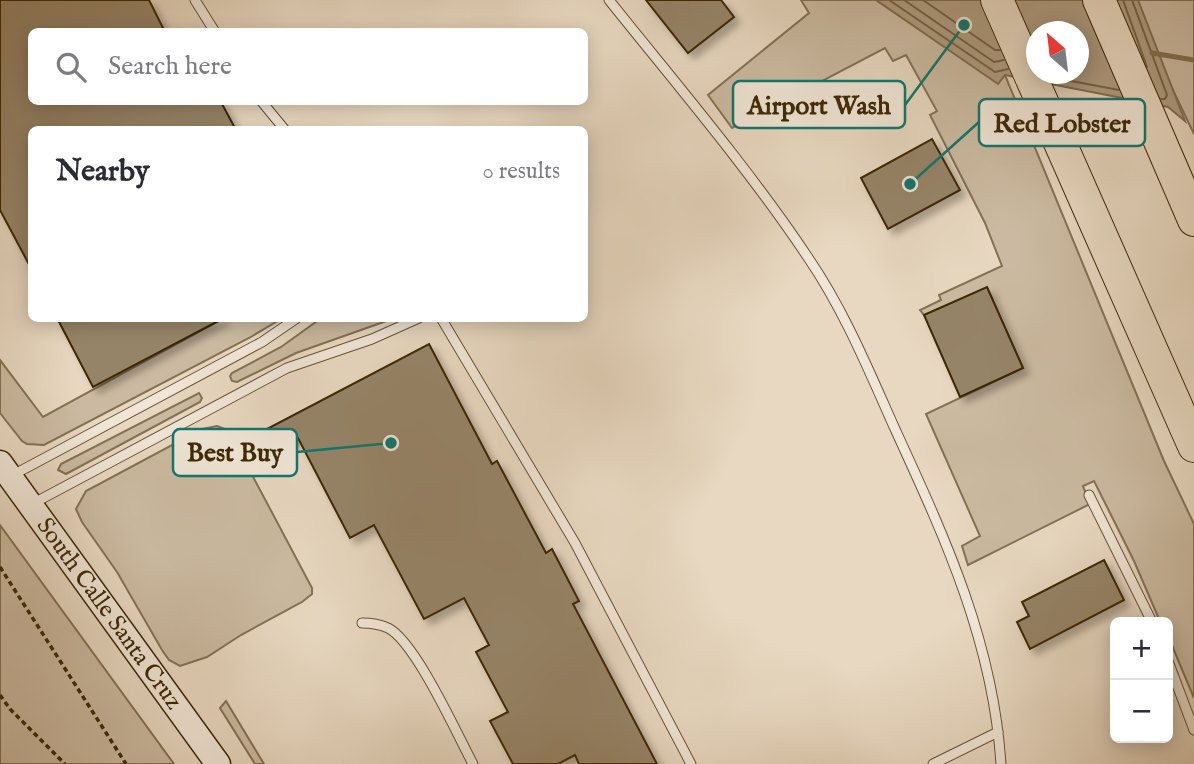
<!DOCTYPE html>
<html lang="en">
<head>
<meta charset="utf-8">
<style>
	body { margin:0; font-family:"IM FELL English",serif; background:#f7f7f7; color:#2b2b33 }
	.controls { position:absolute; right:21px; bottom:21px; display:grid; overflow:hidden; border-radius:10px; box-shadow:0 4px 18px #0003 }
	.controls button { width:63px; height:63px; display:grid; place-items:center; padding:0; border:0; border-bottom:2px solid #e1e1e2; background:#fff; color:#2b2b33; font:35px sans-serif }
	.compass { position:absolute; left:1026px; top:21px; width:63px; height:63px; border-radius:50%; background:#fff; box-shadow:0 4px 18px #0003; rotate:332deg }
	.list { margin:0; padding:0; list-style:none }
	h2 { display:flex; justify-content:space-between; align-items:center; height:91px; margin:0; padding:0 28px; font-size:30px }
	h2 small { font-size:23px; font-weight:400; color:#7c7c81 }
	.icon { flex:none; width:38px; height:38px; fill:none; stroke:currentColor; stroke-width:2; stroke-linecap:round; stroke-linejoin:round }
	.map { position:relative; flex:none; width:1194px; height:764px; overflow:hidden }
	.search { position:absolute; background:#fff; box-shadow:0 4px 18px #0003; left:28px; top:28px; width:560px; height:77px; display:flex; align-items:center; gap:18px; box-sizing:border-box; padding:0 24px; border-radius:10px; color:#7c7c81; font-size:26px }
	.panel { position:absolute; background:#fff; box-shadow:0 4px 18px #0003; left:28px; top:126px; width:560px; height:196px; border-radius:10px }
	.map>svg:first-child { display:block }
	.green { fill:#cbbaa1; stroke:#847154; stroke-width:2 }
	.water { fill:#ae9c81; stroke:#816e50; stroke-width:2; fill-rule:evenodd }
	.lines { fill:none; stroke-linecap:round; stroke-linejoin:round }
	.shore { stroke:#766244; stroke-width:2 }
	.stream { stroke:#816e50; stroke-width:5 }
	.building { fill:#968467; stroke:#3d2806; stroke-width:2; filter:url(#shadow) }
	.lane-casing { stroke:#685435; stroke-width:11 }
	.secondary-casing { stroke:#3d2806; stroke-width:27 }
	.highway-casing { stroke:#3d2806; stroke-width:34 }
	.path { stroke:#3d2806; stroke-width:3.5; stroke-dasharray:5 3.5; stroke-linecap:butt }
	.lane { stroke:#f0e6d7; stroke-width:9 }
	.secondary { stroke:#f0e6d7; stroke-width:24 }
	.highway { stroke:#e8d8c1; stroke-width:32 }
	.labels { text-anchor:middle; dominant-baseline:central; stroke-width:5; stroke-linejoin:round; paint-order:stroke }
	.street-label { font-size:24px; fill:#3d2806; stroke:#f0e6d7 }
	.leader { fill:none; stroke:#0f766e; stroke-width:2.5 }
	.callout-dot { fill:#0f766e; stroke:#f0e6d7; stroke-width:2.5 }
	.callout { fill:#f0e6d7; stroke:#0f766e; stroke-width:2.5 }
	.callout-label { font-size:26px; text-anchor:middle; font-weight:bold; fill:#3d2806 }
</style>
</head>
<body>
<div class="map">
<svg width="1194" height="764" viewBox="0 0 1194 764">
	<defs>
		<filter id="shadow"><feDropShadow dx="6" dy="6" stdDeviation="3.5" flood-color="#0004"/></filter>
	</defs>
	<rect width="100%" height="100%" fill="#e8d8c1"/>
	<filter id="stains"><feTurbulence type="fractalNoise" baseFrequency=".00286" numOctaves="4"/><feColorMatrix values="0 0 0 0 .2 0 0 0 0 .09 0 0 0 0 .02 0 0 0 .5 -.17"/></filter>
	<radialGradient id="worn" r=".72"><stop offset=".6" stop-color="#630" stop-opacity="0"/><stop offset="1" stop-color="#630" stop-opacity=".3"/></radialGradient>
	<g class="green">
		<path d="M801,0H876L998,83L1005,75L1164,461L1194,524V698L1168,636V622H1161L1159,619L1134,561L1094,481L1083,486L1090,504L968,565L962,546L980,536L926,414L1023,368L987,288L924,315L920,310L941,300L939,295L1002,266L985,223L930,115L937,111L906,55L893,61L885,48L732,128L708,95L809,13Z"/>
		<path d="M1130,0H1194V134Z"/>
		<path d="M224,318L281,319L249,338L44,445L27,444L22,441L0,413V360L43,417Z"/>
		<path d="M320,319H392L296,353L237,382L232,381L230,376L232,373L281,347Z"/>
		<path d="M199,393L202,398L200,402L66,474L58,470L61,464Z"/>
		<path d="M217,426L225,429L232,437L312,588V594L302,602L241,635L207,657L180,666L169,660L162,650L117,572L82,522L76,509L86,491L202,429Z"/>
		<path d="M0,525L174,764H0Z"/>
		<path d="M226,701L264,764H255L220,708Z"/>
	</g>
	<path class="water" d="M876,0H1138L1185,121L1168,107L1005,75L998,84ZM1036,32H1078V74H1036Z"/>
	<g class="lines">
		<g class="shore">
			<path d="M889,0L995,72L1008,69"/>
			<path d="M904,0L994,62L1004,60"/>
			<path d="M923,0L995,50H1000"/>
			<path d="M1123,0L1147,67"/>
			<path d="M1132,0L1167,95L1165,99H1161"/>
			<path d="M1050,77L1119,90"/>
		</g>
		<path class="stream" d="M1152,53L1194,60"/>
	</g>
	<g class="building">
		<path d="M0,0H149L165,32H32V102H221L236,130H32V270L0,210Z"/>
		<path d="M646,0H721L734,17L688,53Z"/>
		<path d="M932,139L960,190L888,229L861,178Z"/>
		<path d="M987,287L1023,368L960,397L924,315Z"/>
		<path d="M57,318H224L93,387Z"/>
		<path d="M429,344L492,464L497,461L546,553L552,549L579,601L573,604L657,764H579L575,755L558,764H513L490,721L508,712L476,652L489,645L464,598L424,619L374,525L350,538L298,438L277,449L267,429Z"/>
		<path d="M1104,560L1124,600L1030,649L1017,622L1029,616L1022,602Z"/>
	</g>
	<g class="lines">
		<g class="lane-casing">
			<g id="lane">
				<path d="M195,0L215,32"/>
				<path d="M609,0C677,85 749,169 809,259C845,312 869,371 895,429C945,538 993,641 1001,764"/>
				<path d="M262,102L285,130"/>
				<path d="M441,318L575,543L691,764"/>
				<path d="M11,476L262,342L297,318"/>
				<path d="M1089,495L1152,622"/>
				<path d="M32,504L287,368L372,339L419,318"/>
				<path d="M362,623C371,623 379,624 388,628C415,641 457,734 473,764"/>
				<path d="M1168,661L1194,730"/>
				<path d="M933,764L998,732"/>
			</g>
		</g>
		<g class="secondary-casing">
			<g id="secondary">
				<path id="s1" d="M0,463L218,764"/>
			</g>
		</g>
		<g class="highway-casing">
			<g id="highway">
				<path d="M997,0L1194,446"/>
				<path d="M1099,0L1194,220"/>
			</g>
		</g>
		<g class="path">
			<path d="M0,567L126,764"/>
			<path d="M0,695L10,709L65,764"/>
		</g>
		<use href="#lane" class="lane"/>
		<use href="#secondary" class="secondary"/>
		<use href="#highway" class="highway"/>
	</g>
	<g class="labels">
		<g class="street-label">
			<text stroke="none"><textPath href="#s1" startOffset="186">South Calle Santa Cruz</textPath></text>
		</g>
	</g>
	<path class="leader" d="M964 25L905 105M910 184L979 122M391 443L297 452"/>
	<g class="callout-dot">
		<circle cx="964" cy="25" r="7"/>
		<circle cx="910" cy="184" r="7"/>
		<circle cx="391" cy="443" r="7"/>
	</g>
	<g class="callout">
		<rect x="733" y="81" width="172" height="47" rx="7"/>
		<rect x="979" y="99" width="166" height="47" rx="7"/>
		<rect x="173" y="429" width="124" height="47" rx="7"/>
	</g>
	<g class="callout-label">
		<text x="819" y="114">Airport Wash</text>
		<text x="1062" y="132">Red Lobster</text>
		<text x="235" y="461">Best Buy</text>
	</g>
	<rect width="100%" height="100%" filter="url(#stains)"/>
	<rect width="100%" height="100%" fill="url(#worn)"/>
</svg>
<div class="controls">
<button>+</button>
<button>−</button>
</div>
<svg class="compass" viewBox="-18 -18 36 36"><path d="M0-13l5 13h-10z" fill="#e53935"/><path d="M0 13l5-13h-10z" fill="#7c7c81"/></svg>
<div class="search"><svg class="icon" aria-label="search" viewBox="0 0 24 24"><circle cx="10" cy="10" r="6"/><path d="M15 15l6 6"/></svg>Search here</div>
<section class="panel">
<h2>Nearby<small>0 results</small></h2>
<ul class="list">
</ul>
</section>
</div>
</body>
</html>
